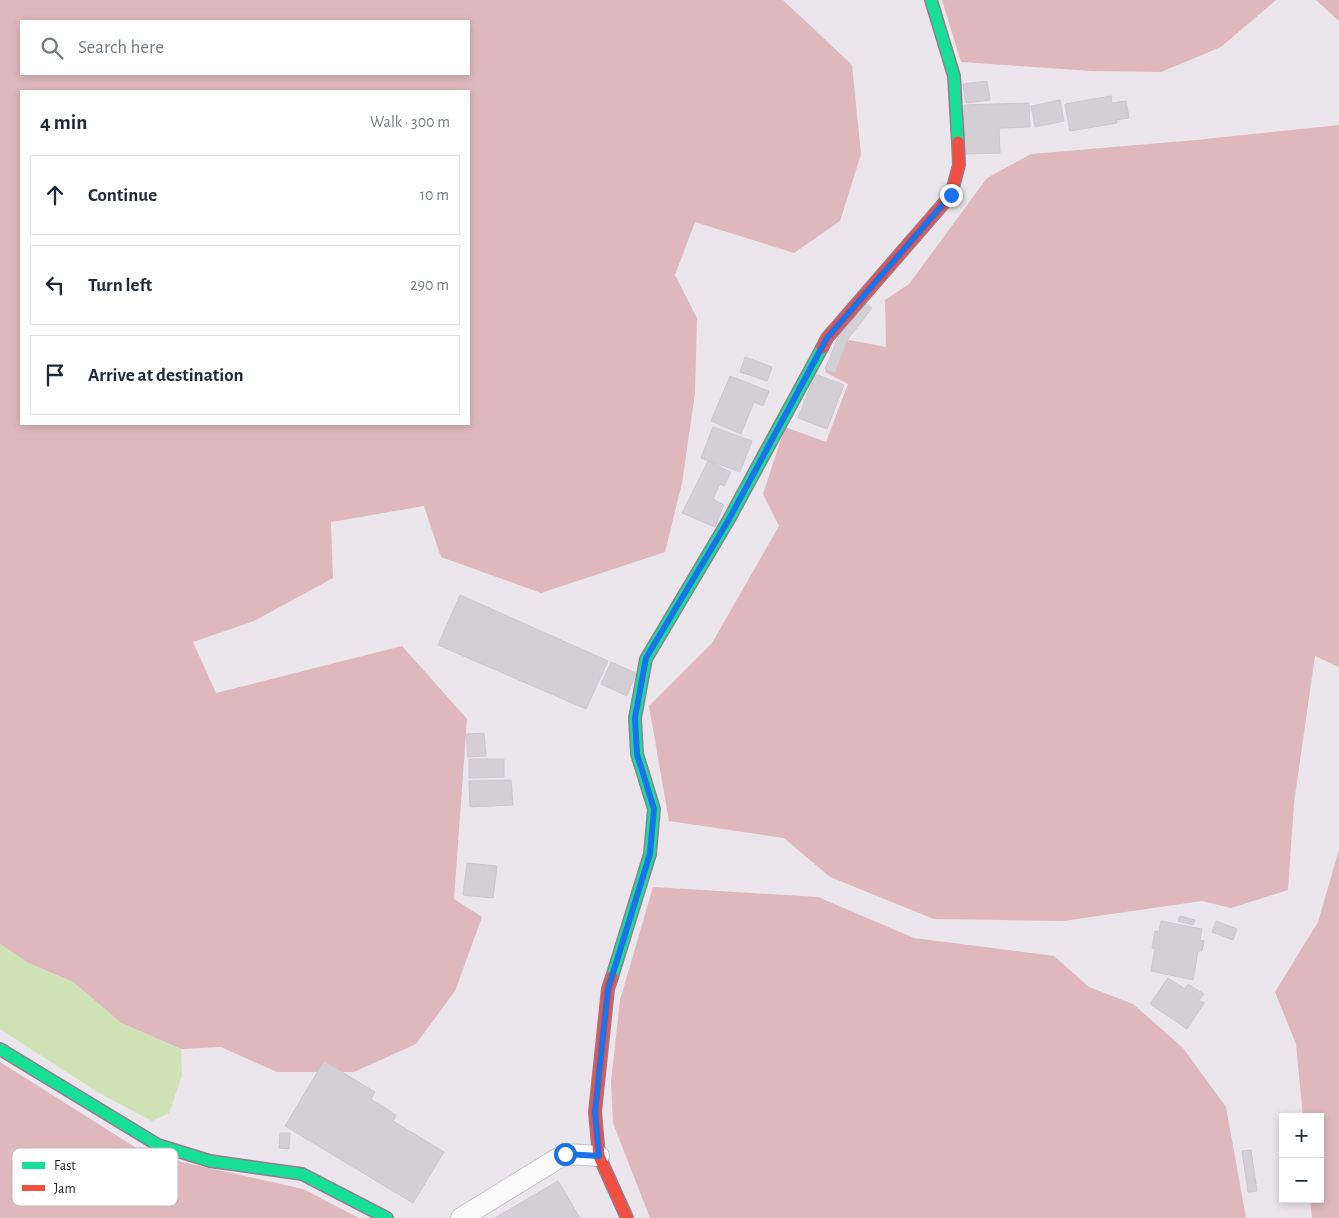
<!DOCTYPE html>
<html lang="en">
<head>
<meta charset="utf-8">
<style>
	body { margin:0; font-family:"Alegreya Sans",sans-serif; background:#f6f6f7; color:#1f2937 }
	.controls { position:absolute; right:15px; bottom:15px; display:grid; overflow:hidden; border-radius:0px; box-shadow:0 2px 8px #0003 }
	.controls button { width:45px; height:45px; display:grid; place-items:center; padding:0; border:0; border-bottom:1px solid #e0e1e3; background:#fff; color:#1f2937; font:25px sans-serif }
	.stop { position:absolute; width:15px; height:15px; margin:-11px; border:4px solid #1a73e8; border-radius:50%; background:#fff }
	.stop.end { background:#1a73e8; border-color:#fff; box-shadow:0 1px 5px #0008 }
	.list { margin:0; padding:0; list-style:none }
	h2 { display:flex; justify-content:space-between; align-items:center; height:65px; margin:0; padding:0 20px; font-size:21px }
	h2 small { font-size:16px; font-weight:400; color:#747a83 }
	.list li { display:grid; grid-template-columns:32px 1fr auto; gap:15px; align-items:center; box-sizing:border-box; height:80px; margin:0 10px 10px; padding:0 10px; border:1px solid #e0e1e3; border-radius:0px }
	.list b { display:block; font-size:19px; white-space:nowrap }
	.list em { font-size:16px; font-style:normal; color:#747a83 }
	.icon { flex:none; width:28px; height:28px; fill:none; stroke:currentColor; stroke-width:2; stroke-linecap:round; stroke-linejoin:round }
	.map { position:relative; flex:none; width:1339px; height:1218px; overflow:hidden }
	.search { position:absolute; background:#fff; box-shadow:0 2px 8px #0003; left:20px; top:20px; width:450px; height:55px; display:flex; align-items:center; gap:12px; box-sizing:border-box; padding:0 18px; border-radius:0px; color:#747a83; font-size:19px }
	.panel { position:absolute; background:#fff; box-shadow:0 2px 8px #0003; left:20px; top:90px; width:450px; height:335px; border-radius:0px }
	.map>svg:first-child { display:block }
	.forest { fill:#deb8bd; fill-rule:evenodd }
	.water { fill:#cee2b5 }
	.building { fill:#d3cfd5; stroke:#cdc6cf }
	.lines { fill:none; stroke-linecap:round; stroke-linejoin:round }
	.street-casing { stroke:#c4c1c4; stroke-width:22 }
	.fast-casing { stroke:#967c8e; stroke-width:14 }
	.jam-casing { stroke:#967c8e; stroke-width:14 }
	.street { stroke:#fcfbfc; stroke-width:20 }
	.fast { stroke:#16e098; stroke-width:11 }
	.jam { stroke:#f24e42; stroke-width:11 }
	.route { stroke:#1a73e8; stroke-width:6 }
	.key { fill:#fff; stroke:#bbb; stroke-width:1 }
	.key-label { font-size:14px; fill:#1d1d1d }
</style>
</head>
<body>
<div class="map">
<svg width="1339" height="1218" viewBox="0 0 1339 1218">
	<rect width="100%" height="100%" fill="#ebe5ec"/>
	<g class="forest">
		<path d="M0,0H783L852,65L861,154L840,221L794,253L695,222L675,275L697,318L695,393L682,483L665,552L541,593L441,557L424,506L331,522L333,578L254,621L193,642L216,693L402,646L467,719L454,899L482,917L455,991L416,1044L354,1072H277L221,1047L181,1049L121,1023L73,982L28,963L0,944ZM21,21H469V74H21ZM21,91H469V424H21Z"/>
		<path d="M942,0H1276L1221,47L1161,72L1091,71L961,62Z"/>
		<path d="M1316,0H1339V21Z"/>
		<path d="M1339,125V667L1315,656L1294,803L1288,890L1231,908L1202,901L1063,921L934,919L830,877L784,838L669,821L649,706L712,643L779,526L763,494L785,427L826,442L848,384L825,372L849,340L886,347L885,300L909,284L987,178L1031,154L1196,140Z"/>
		<path d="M1339,850V1218H1312L1310,1199H1320V1117H1303L1296,1044L1275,992L1318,922Z"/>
		<path d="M653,887L818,897L914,938L1054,956L1089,987L1133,1004L1183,1048L1226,1107L1246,1218H650L613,1123L611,1082L620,1000Z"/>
		<path d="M0,1062L146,1154L303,1189L359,1218H0Z"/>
	</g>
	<path class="water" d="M0,944L28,963L73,982L121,1023L181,1049L182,1076L169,1113L152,1121L99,1093L0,1029Z"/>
	<g class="building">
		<path d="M987,81L990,100L966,103L963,84Z"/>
		<path d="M1111,96L1112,103L1126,101L1129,118L1116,120L1117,123L1070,131L1065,104Z"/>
		<path d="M1060,100L1064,121L1035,127L1031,106Z"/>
		<path d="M1029,103L1030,127L999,128L1000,153L965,154L964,105Z"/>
		<path d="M864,303L872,308L848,339L835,373L825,369L840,333Z"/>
		<path d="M745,357L772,367L767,381L740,372Z"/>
		<path d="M815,374L844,385L827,429L798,418Z"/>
		<path d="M730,376L769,391L763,406L754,402L741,434L711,421Z"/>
		<path d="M713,427L752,441L740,472L701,458Z"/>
		<path d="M708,461L731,472L724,486L720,484L713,499L724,505L715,527L682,513Z"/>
		<path d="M460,595L608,661L586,709L438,645Z"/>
		<path d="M611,662L636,673L627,696L601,684Z"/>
		<path d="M484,733L486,756L468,757L466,734Z"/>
		<path d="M469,759H504V777L469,778Z"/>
		<path d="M511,780L513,805L470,807L469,781Z"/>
		<path d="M467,863L497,866L493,898L463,895Z"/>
		<path d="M1180,916L1195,920L1193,925L1178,921Z"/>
		<path d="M1161,921L1202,929L1200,940L1204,941L1202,951H1198L1193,980L1151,971L1155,949L1152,948L1155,931L1159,932Z"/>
		<path d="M1216,921L1237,929L1233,940L1212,932Z"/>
		<path d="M1168,978L1185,989L1188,984L1204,994L1199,1000L1204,1003L1187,1029L1150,1004Z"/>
		<path d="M324,1061L375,1092L371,1099L396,1115L393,1121L444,1152L413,1203L285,1126Z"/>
		<path d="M280,1133H290L289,1149L279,1148Z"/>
		<path d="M1251,1150L1257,1191L1248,1192L1242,1151Z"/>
		<path d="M558,1181L580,1218H495Z"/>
	</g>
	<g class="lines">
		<g class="street-casing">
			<path id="street" d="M461,1218L565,1154L599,1156"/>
		</g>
		<g class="fast-casing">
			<g id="fast">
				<path d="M931,0L954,76L958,142"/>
				<path d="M612,977L650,854L654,809L637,754L635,718L646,659L728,521L822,348"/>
				<path d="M0,1049L158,1145L210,1161L302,1174L387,1218"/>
			</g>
		</g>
		<g class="jam-casing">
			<g id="jam">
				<path d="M822,348L827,338L951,195L959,165L958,142"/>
				<path d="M612,977L608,989L595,1112L599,1156L627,1218"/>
			</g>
		</g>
		<use href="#street" class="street"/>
		<use href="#fast" class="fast"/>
		<use href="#jam" class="jam"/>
	</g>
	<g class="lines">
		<path class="route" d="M565,1154L599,1156L595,1112L608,989L650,854L654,809L637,754L635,718L646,658L728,521L827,338L951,195"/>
	</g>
	<rect x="12" y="1148" width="166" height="58" rx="8" class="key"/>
	<rect x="22" y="1162" width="23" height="7" fill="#16e098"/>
	<rect x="22" y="1185" width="23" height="6" fill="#f24e42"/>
	<g class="key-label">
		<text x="54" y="1170">Fast</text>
		<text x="54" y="1193">Jam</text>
	</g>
</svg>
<div class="controls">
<button>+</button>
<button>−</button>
</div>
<div class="stop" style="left:565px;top:1154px"></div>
<div class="stop end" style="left:951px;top:195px"></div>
<div class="search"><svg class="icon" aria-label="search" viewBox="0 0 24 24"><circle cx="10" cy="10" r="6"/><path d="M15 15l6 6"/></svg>Search here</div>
<section class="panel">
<h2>4 min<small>Walk · 300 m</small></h2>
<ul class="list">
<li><svg class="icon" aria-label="ahead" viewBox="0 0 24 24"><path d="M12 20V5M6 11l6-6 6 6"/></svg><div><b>Continue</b></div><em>10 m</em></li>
<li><svg class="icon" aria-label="left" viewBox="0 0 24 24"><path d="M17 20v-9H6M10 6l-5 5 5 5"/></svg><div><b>Turn left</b></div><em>290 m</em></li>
<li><svg class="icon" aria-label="arrive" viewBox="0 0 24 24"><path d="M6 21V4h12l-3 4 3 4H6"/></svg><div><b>Arrive at destination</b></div></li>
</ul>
</section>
</div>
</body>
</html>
